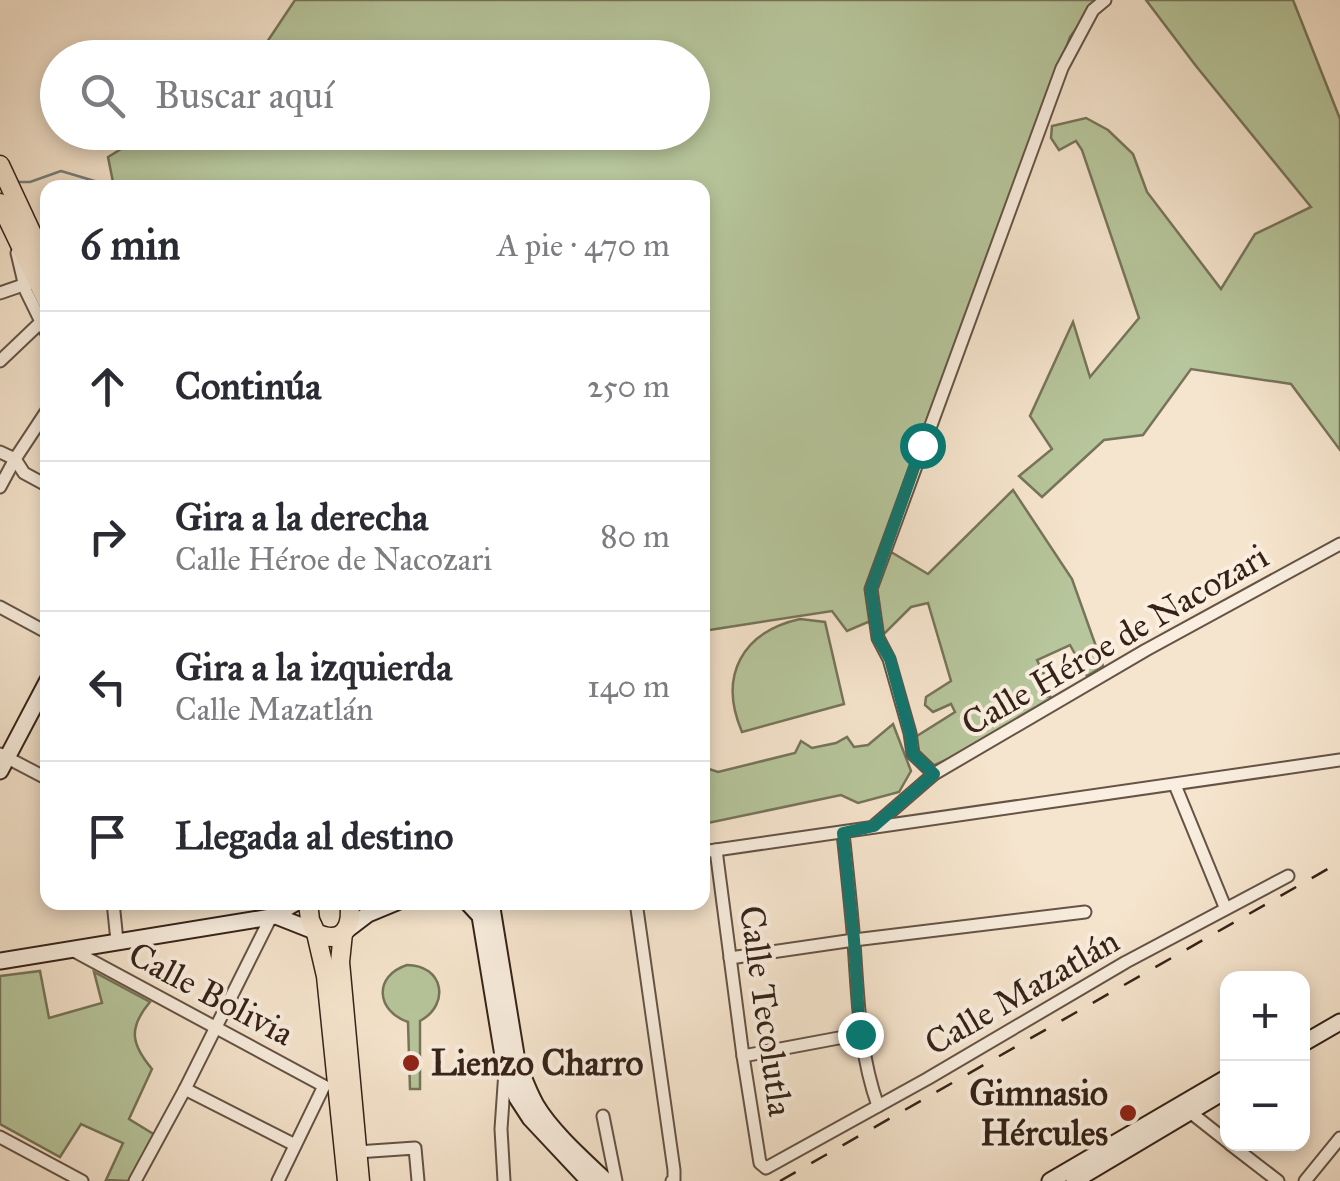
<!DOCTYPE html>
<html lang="es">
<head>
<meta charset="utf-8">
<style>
	body { margin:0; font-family:"IM FELL Great Primer",serif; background:#f2f2f3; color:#2b2b33 }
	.controls { position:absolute; right:30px; bottom:30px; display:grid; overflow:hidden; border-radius:20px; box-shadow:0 5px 15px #0003 }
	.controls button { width:90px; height:90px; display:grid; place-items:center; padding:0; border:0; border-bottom:2px solid #e1e1e2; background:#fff; color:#2b2b33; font:50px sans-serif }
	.stop { position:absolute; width:30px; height:30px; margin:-22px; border:8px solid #0f766e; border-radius:50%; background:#fff }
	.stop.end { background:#0f766e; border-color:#fff; box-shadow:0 2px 10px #0008 }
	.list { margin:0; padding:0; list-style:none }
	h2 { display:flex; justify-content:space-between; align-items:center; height:130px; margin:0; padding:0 40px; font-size:42px }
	h2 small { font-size:32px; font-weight:400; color:#7c7c81 }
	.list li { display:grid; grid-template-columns:65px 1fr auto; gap:30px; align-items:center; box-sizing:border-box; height:150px; padding:0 40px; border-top:2px solid #e1e1e2 }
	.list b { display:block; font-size:38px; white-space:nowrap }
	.list p { margin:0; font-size:32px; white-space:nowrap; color:#7c7c81 }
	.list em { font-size:32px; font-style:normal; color:#7c7c81 }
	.icon { flex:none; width:55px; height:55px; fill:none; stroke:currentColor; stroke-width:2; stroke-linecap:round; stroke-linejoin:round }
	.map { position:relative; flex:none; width:1340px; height:1181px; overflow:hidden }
	.search { position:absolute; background:#fff; box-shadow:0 5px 15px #0003; left:40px; top:40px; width:670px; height:110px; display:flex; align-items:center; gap:25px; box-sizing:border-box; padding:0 35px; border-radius:55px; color:#7c7c81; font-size:38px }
	.panel { position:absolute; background:#fff; box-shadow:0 5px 15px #0003; left:40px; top:180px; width:670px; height:730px; border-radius:20px }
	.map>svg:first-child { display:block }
	.green { fill:#b7c69c; stroke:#76745a; stroke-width:2.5 }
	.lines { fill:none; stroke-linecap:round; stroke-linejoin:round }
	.stream { stroke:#747f7d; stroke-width:2.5 }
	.street-casing { stroke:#655346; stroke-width:15 }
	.secondary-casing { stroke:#352218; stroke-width:19 }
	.primary-casing { stroke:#352218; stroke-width:21 }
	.street { stroke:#f9eedf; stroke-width:11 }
	.secondary { stroke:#f9eedf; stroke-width:15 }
	.primary { stroke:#f6e5ce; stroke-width:18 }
	.rail { stroke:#352218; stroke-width:2.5; stroke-dasharray:18 18; stroke-linecap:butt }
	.route { stroke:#0f766e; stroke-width:12 }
	.poi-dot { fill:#8f2418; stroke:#f9eedf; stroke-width:4 }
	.labels { text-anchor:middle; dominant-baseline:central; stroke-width:8; stroke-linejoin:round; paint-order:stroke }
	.street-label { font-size:35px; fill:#352218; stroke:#f9eedf }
	.poi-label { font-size:35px; font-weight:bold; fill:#352218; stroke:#f9eedf; text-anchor:start }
</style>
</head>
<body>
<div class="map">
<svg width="1340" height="1181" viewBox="0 0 1340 1181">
	<rect width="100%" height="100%" fill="#f6e5ce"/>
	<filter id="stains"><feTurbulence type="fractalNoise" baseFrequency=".002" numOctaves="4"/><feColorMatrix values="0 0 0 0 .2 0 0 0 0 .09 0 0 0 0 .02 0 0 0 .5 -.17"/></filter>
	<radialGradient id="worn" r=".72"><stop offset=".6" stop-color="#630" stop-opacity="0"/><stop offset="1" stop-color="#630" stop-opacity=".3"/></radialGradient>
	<g class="green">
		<path d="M295,0H1097L1070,37L886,549L928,574L1013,490L1072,579L1103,666L1087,676L1070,645L1037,660L1048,682L1039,689L1041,698L1050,696L1052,701L975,747L928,768L916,753L917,736L955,712L951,704L933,712L925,705L926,697L951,681L928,603L911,607L885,633L868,622L847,631L832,611L703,631L702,188L114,187L108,157L149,132H692V58L257,57Z"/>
		<path d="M1146,0H1293L1340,119V450L1291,384L1191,369L1143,435L1104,440L1042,497L1019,476L1052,449L1030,416L1073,322L1090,377L1139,318L1082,150L1076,141L1059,150L1051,138L1052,126L1086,118L1108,130L1133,154L1147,192L1221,289L1255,234L1311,207L1196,66Z"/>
		<path d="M800,619L825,622L844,704L742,732C718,676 742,632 800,619Z"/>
		<path d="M893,724L911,771L899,792L858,803L841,795L703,824V767L718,772L795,753L801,741L812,748L836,743L847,737L854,747L868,745Z"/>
		<path d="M407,965C443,965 451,1004 420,1021V1089H410L408,1022C376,1011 373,976 407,965Z"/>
		<path d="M40,971L49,1018L102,1003L94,972L150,1002C128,1028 131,1044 152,1069L129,1119L155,1135L129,1181L106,1180L123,1143L81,1124L60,1157L0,1124V976Z"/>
	</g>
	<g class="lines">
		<path class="stream" d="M16,182H30L61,171L118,188"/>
		<g class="street-casing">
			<g id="street">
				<path d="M17,253L26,291L48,336"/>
				<path d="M0,293L29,283"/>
				<path d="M0,361L41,322"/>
				<path d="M0,452L15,459L24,473L48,486"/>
				<path d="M0,487L15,459L48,409"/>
				<path d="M0,607L48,633"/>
				<path d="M0,754L48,779"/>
				<path d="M934,774L913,754L910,733L889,659L878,638L871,589L1062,68L1093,10L1105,0"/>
				<path d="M1175,785L1225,907"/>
				<path d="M874,826L934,774L1146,650L1340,544"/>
				<path d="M843,833C847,870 851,906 854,943C858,998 859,1053 878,1106"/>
				<path d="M716,850L743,1056L760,1163L766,1168L927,1079L1126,962L1288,876"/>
				<path d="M702,852L1340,760"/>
				<path d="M113,902L117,941"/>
				<path d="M636,902L674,1170V1180L672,1181"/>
				<path d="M72,950L324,1086"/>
				<path d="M730,958L854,940L1085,912"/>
				<path d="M743,1056L860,1034"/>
				<path d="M185,1089L295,1145"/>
				<path d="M1190,1112L1228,1142"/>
				<path d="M603,1116L616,1181"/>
				<path d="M0,1137L82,1181"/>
				<path d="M1230,1144L1278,1181"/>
				<path d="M357,1152L415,1148L418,1181"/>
				<path d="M135,1181L185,1089L271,917"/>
				<path d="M278,1181L324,1086"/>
				<path d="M504,1181L501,1129L505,1071"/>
				<path d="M1305,1181L1340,1138"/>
			</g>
		</g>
		<g class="secondary-casing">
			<g id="secondary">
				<path d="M0,771L48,680"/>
				<path d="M467,902L480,916L505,1068L517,1098L530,1118L589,1181"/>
				<path d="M491,902L517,1061C523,1076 528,1091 536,1105C552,1132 584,1160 606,1181"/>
				<path d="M276,916L314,931"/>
				<path d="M347,930L368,914L397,902"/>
				<path d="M0,961L271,917L297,902"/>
				<path d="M1302,1044L1340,1022"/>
				<path d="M1050,1181L1228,1077"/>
				<path d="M1074,1181L1225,1091"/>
			</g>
		</g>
		<g class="primary-casing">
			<g id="primary">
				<path d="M0,165L48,268"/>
				<path d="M0,203L48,303"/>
				<path d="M308,902L310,920L316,933C343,945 353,928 349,902"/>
				<path d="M316,933L326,976L347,1181"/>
				<path d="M343,933L340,962L360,1181"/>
			</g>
		</g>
		<use href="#street" class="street"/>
		<use href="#secondary" class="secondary"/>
		<use href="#primary" class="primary"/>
		<path class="rail" d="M780,1181L1340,862"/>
	</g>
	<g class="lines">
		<path class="route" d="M860,1034L854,940L843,833L874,826L934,774L913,754L910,733L890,659L878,638L871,589L922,445"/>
	</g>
	<g class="poi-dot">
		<circle cx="411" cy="1063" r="10"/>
		<circle cx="1128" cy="1113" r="10"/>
	</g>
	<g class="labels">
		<g class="street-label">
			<text transform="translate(1115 640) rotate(-30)">Calle Héroe de Nacozari</text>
			<text transform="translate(1022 992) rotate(-30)">Calle Mazatlán</text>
			<text transform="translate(211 994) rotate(28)">Calle Bolivia</text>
			<text transform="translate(766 1011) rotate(82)">Calle Tecolutla</text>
		</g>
		<g class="poi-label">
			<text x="431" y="1063">Lienzo Charro</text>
			<text x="1108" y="1093" text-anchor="end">Gimnasio<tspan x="1108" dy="40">Hércules</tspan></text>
		</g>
	</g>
	<rect width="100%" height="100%" filter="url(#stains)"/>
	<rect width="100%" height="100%" fill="url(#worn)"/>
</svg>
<div class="controls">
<button>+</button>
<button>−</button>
</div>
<div class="stop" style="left:922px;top:445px"></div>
<div class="stop end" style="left:860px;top:1034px"></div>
<div class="search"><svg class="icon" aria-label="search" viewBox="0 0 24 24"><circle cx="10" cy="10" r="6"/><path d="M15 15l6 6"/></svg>Buscar aquí</div>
<section class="panel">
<h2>6 min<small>A pie · 470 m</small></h2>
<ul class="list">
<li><svg class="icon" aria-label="ahead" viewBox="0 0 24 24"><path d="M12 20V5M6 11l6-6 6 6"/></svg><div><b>Continúa</b></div><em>250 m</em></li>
<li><svg class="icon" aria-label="right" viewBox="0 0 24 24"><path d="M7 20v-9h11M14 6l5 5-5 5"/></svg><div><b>Gira a la derecha</b><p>Calle Héroe de Nacozari</p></div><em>80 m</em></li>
<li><svg class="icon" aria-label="left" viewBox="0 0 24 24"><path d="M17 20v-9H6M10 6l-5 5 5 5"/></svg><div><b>Gira a la izquierda</b><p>Calle Mazatlán</p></div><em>140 m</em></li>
<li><svg class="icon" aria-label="arrive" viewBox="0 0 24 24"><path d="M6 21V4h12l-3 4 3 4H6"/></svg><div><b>Llegada al destino</b></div></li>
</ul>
</section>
</div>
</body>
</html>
